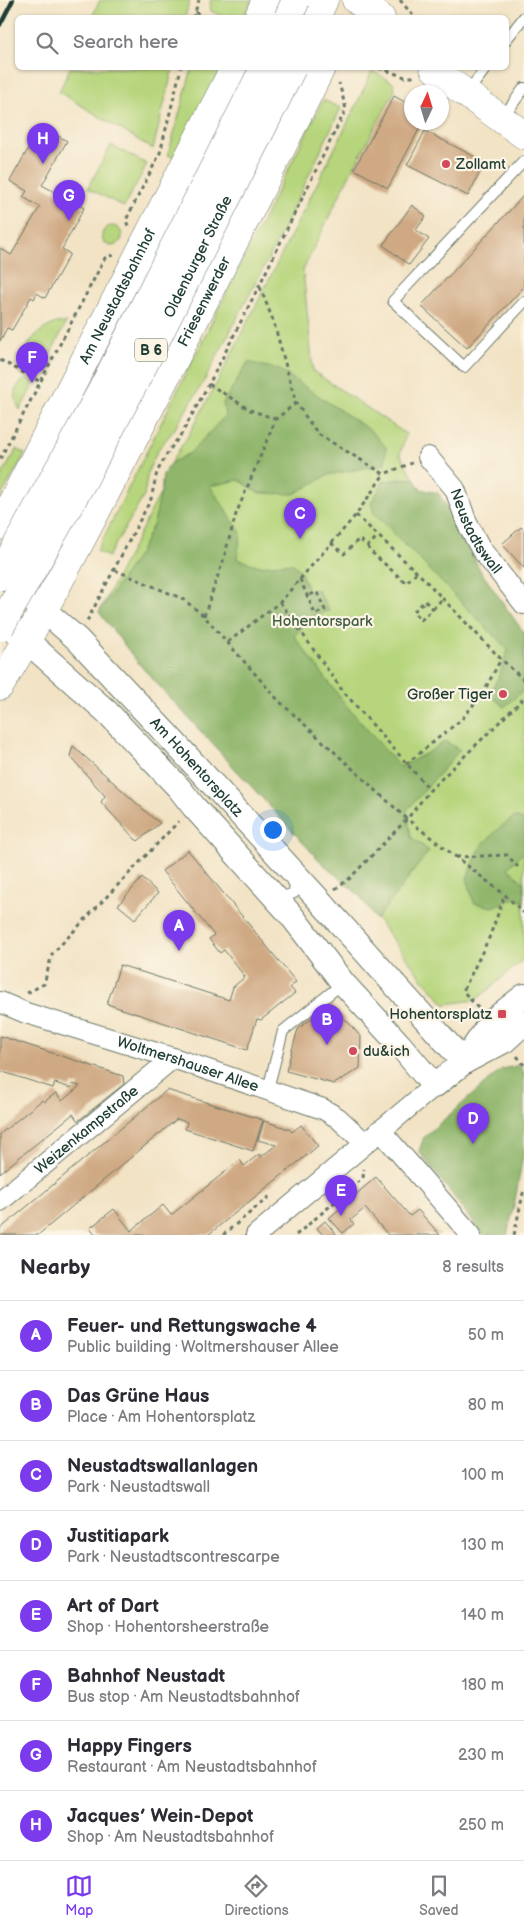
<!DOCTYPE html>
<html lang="en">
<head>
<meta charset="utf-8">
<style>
	body { margin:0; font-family:"Balsamiq Sans",sans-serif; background:#f7f7f7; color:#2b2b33 }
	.compass { position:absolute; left:404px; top:85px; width:45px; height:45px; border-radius:50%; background:#fff; box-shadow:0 1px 4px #0004; rotate:4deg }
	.you { position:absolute; left:272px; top:829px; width:18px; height:18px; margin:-12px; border:4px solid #fff; border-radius:50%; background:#1a73e8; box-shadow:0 0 0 8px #1a73e833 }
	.badge { display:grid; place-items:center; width:32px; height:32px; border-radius:50%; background:#7c3aed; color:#fff; font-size:16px; font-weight:700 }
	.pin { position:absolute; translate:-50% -41px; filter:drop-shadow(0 1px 2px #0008) }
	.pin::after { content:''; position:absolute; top:26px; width:18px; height:15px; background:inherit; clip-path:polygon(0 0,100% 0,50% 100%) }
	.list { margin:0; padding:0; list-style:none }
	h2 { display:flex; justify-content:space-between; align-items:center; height:65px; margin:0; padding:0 20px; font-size:21px }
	h2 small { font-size:16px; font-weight:400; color:#7c7c81 }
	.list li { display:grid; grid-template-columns:32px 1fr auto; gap:15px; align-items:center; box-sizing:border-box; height:70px; padding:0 20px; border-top:1px solid #e1e1e2 }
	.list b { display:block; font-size:19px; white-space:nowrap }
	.list p { margin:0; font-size:16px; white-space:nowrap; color:#7c7c81 }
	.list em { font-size:16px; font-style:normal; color:#7c7c81 }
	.icon { flex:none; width:28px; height:28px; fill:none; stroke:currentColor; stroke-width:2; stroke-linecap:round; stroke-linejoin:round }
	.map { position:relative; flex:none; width:524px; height:1235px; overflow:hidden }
	.search { position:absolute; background:#fff; box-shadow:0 1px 4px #0004; left:15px; right:15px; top:15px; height:55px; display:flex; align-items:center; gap:12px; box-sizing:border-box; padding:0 18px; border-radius:8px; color:#7c7c81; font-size:19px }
	.sheet { height:625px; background:#fff }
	nav { display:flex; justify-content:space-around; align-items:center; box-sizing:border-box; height:70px; border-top:1px solid #e1e1e2; background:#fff; font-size:14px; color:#7c7c81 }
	nav a { display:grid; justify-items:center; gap:2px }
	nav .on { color:#7c3aed }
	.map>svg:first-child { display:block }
	.green { fill:#b6d57c; stroke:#6a8958 }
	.forest { fill:#90b66c; stroke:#587a50 }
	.building { fill:#cfa983 }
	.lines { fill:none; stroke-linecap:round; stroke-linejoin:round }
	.service-casing { stroke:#697767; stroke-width:12 }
	.minor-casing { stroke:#697767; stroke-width:22 }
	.tertiary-casing { stroke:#697767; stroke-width:26 }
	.secondary-casing { stroke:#697767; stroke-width:29 }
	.trunk-casing { stroke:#697767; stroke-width:29 }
	.path { stroke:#697767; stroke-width:3; stroke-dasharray:4 4; stroke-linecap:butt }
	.service { stroke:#fff; stroke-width:10 }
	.minor { stroke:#fff; stroke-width:20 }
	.tertiary { stroke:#fff; stroke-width:24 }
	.secondary { stroke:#fff; stroke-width:28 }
	.trunk { stroke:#fff; stroke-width:28 }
	.rail { stroke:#1f3d34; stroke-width:4 }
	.trunk-bridge-casing { stroke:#697767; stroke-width:29; stroke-linecap:butt }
	.trunk-bridge { stroke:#fff; stroke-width:28 }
	.poi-dot { fill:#d1495b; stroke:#fcf5e5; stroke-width:2 }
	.labels { text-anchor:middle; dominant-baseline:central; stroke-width:4.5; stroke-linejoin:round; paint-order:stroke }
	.shield { fill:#fcf5e5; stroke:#617469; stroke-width:1 }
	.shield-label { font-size:14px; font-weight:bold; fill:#1f3d34 }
	.poi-label { font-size:15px; fill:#1f3d34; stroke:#fcf5e5; text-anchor:start }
	.street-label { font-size:15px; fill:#1f3d34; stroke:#fcf5e5 }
	.park-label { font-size:15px; fill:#3d5b42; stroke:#fcf5e5 }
</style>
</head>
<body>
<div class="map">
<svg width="524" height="1235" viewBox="0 0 524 1235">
	<rect width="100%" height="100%" fill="#fcf5e5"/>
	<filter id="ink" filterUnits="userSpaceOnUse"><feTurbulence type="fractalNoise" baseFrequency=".02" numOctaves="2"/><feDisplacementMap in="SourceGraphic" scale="10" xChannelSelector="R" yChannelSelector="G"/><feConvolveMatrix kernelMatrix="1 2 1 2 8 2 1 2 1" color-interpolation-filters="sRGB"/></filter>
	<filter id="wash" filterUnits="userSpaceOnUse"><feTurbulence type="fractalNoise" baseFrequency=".0096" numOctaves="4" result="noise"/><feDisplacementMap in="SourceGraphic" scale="20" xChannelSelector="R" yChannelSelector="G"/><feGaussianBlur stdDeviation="1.12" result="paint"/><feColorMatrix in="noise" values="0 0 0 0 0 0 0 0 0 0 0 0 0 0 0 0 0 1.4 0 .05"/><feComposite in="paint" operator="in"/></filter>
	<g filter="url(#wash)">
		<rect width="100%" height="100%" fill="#f2e3c5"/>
		<g class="green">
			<path d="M100,0H190L185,17H92Z"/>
			<path d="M210,0H252L243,18L224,17L211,11Z"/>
			<path d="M70,68H173L153,149L59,92Z"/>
			<path d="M192,68H223L178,159L168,155Z"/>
			<path d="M372,71L394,83L395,90L349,176L303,270L313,371L406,434L400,454L420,489L438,493L446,506L481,572L524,633V959L476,1000L445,1004L420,976L359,895L320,861L140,665L99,612L161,492L163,475L188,436L219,379L355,108Z"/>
			<path d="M323,100L341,108L276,244L204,381L174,430L159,448L148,471L144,496L108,557L97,551Z"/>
			<path d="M111,145L147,164L124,207L88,188Z"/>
			<circle cx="112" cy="236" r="10"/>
			<path d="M56,323H66L45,365L32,364L24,358C26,340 40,330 56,323Z"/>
			<path d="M27,379L35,382L20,410C13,398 12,385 27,379Z"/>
			<path d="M17,449L25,454L0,498V478Z"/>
		</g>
		<g class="forest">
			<path d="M248,362L280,370L371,431L386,447L385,464L328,475L294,494L259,493L239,480L210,486L241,533L237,559L260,566L292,563L300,570L309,593L317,589L329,611L313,616L294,636L345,704L400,767L429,752L445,741L460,750L407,810L411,837L429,851L376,920L359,895L320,861L140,665L99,612L139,554L154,523L161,492L163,475L171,463L190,453L225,416L223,403Z"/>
			<path d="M414,478L420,489L438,493L446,506L481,572L524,633V690L504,707L489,694L499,676L508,650L374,513L371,503L384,481Z"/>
			<path d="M514,817L524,820V852L508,868L524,883V902L515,898L493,907L474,903L467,878L481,846L498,829Z"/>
			<path d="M519,1065L524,1072V1150L514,1206L507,1235H483L419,1151L424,1137L502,1069Z"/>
		</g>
		<g id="blocks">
			<g class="building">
				<path d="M394,96L412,106V122H423L388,188L354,169Z"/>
				<path d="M41,126L67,141L42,185L84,208L62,249L70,254L45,298L37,293L34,299L31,297L12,330L7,328L0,341V248L11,255L40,207L23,197L27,191L10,181Z"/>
				<path d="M425,131L485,162L468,196L407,165Z"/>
				<path d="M524,195V287L467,348L421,306Z"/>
				<path d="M412,205L426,216L416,230L429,239L409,265L383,245Z"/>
				<path d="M521,527L524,530V568L502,544Z"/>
				<path d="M73,746L153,818L160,823L138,841L134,838L101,802L105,796L70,756Z"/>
				<path d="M188,850L296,982L290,987L295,993L261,1020L257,1019L247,1050L107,1004L120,965L229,1000L233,987L245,977L224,950L220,953L209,939L214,935L162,871Z"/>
				<path d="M142,878L158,893L135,919L118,905Z"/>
				<path d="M331,1003L361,1037L360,1068L334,1084L286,1071L298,1029Z"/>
				<path d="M0,1036L123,1076L124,1084L78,1121L73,1114L0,1173V1134L42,1100L44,1102L56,1093L62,1101L80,1086L72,1084L71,1088L55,1083L53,1088L0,1071Z"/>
				<path d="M167,1090L263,1120L253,1151L185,1129L187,1122L177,1119L38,1235H0V1229Z"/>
				<path d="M264,1121L289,1129L292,1132L301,1125L318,1146L208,1235H95L90,1228L114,1209L131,1231L163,1205L171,1215L240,1160L244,1166L259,1154L261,1157L276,1145L258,1140Z"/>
				<path d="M376,1177L410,1216L418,1210L440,1235H388L365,1208L351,1220L354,1224L343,1233L329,1218Z"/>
				<path d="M325,1221L337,1235H323L317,1228Z"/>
			</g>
		</g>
	</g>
	<g filter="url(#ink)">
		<use href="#blocks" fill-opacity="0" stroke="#697767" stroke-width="1"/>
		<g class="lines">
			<g class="service-casing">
				<g id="service">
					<path d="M506,40L524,17"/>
					<path d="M467,93L486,68"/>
					<path d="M502,119L524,88"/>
					<path d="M524,161L393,301L464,367L524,302"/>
					<path d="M276,893L286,896L294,893L295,880"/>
					<path d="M268,1089L283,1031L343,983"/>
				</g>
			</g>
			<g class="minor-casing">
				<g id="minor">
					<path id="s1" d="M428,457L455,489L467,523L481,549L524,604"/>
					<path id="s2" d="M0,1002L26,1013L173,1058L323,1109L338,1118L365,1143"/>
					<path d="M380,1130L471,1235"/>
					<path id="s3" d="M0,1201L173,1058"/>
					<path d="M256,1235L434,1086"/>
				</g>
			</g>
			<g class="tertiary-casing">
				<g id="tertiary">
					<path id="s4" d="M7,578L77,639L172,740L319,900L464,1062"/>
					<path d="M0,617L107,712L179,788L194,807L291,915L343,983L399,1044L434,1086L464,1062L504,1041L524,1023"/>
					<path d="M465,1061L490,1023L524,996"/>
				</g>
			</g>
			<g class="secondary-casing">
				<g id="secondary">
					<path d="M356,0L381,18"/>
					<path d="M258,18L266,0"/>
					<path d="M434,68L443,77L524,135"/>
					<path id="s5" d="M0,526L234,68"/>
					<path id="s6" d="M27,640C73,558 115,475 158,392C213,284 268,176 321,68"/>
				</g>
			</g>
			<g class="trunk-casing">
				<g id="trunk">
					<path d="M316,18L324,0"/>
					<path d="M0,686L27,640"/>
				</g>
			</g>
			<g class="path">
				<path d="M400,0L415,18"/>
				<path d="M195,12L206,18"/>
				<path d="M193,18L199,0"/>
				<path d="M379,68L405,77H414"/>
				<path d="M128,226L126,220L160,153L181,68"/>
				<path d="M260,287L274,323L296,403L318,434L384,474L412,463"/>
				<path d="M0,360L41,382"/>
				<path d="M209,384L250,410L276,419"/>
				<path d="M0,459L105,258L113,255"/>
				<path d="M356,515L421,576L501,659L524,680"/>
				<path d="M331,543L344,554L359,539L368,546L378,536"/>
				<path d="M368,546L369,550L406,583L417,572"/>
				<path d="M115,570L183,599L204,616L278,700L407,819L505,895L524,913"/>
				<path d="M300,579L315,614L325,610L317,592L307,596"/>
				<path d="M425,601L433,609L421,620L413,612Z"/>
				<path d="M280,602L342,690L430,790"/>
				<path d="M433,609L443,598"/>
				<path d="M204,616L223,561L236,514L276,419L296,403"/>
				<path d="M87,621L151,499L157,472L168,452L182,433L209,384L259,286L346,109L339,83"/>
				<path d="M228,642L280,602L356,515L384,474"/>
				<path d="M406,764L462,719L483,693L501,659"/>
				<path d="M456,857L507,855L518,867"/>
				<path d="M335,889L349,879L407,819L430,790L524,698"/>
				<path d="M27,993L44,984L52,954L179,821"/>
				<path d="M478,1008L463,991L489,938L505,895"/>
				<path d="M517,1056L524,1065"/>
				<path d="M223,1235L270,1196"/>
				<path d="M296,1235L363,1178L364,1169"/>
				<path d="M514,1235L524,1189"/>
			</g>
			<use href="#service" class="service"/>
			<use href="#minor" class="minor"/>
			<use href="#tertiary" class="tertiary"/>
			<use href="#secondary" class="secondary"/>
			<use href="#trunk" class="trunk"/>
			<path class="rail" d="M0,25L13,0"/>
			<g class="trunk-bridge-casing">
				<g id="trunk-bridge">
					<path d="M288,18L296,0"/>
					<path d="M0,576L102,390L264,68"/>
					<path id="s7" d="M0,627L85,477L143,366L292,68"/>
				</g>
			</g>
			<use href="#trunk-bridge" class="trunk-bridge"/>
		</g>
	</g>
	<g class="poi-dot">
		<circle cx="446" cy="164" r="5"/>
		<circle cx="503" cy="694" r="5"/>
		<rect x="497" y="1009" width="10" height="10" rx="2.5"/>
		<circle cx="353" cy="1051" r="5"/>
	</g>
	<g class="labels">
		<rect class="shield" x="135" y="338.5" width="32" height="23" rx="4"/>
		<g class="shield-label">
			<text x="151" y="350">B 6</text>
		</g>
		<g class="poi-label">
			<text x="456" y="164">Zollamt</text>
			<text x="493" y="694" text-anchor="end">Großer Tiger</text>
			<text x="492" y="1014" text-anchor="end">Hohentorsplatz</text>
			<text x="363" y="1051">du&amp;ich</text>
		</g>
		<g class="street-label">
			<text stroke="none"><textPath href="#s7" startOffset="420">Oldenburger Straße</textPath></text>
			<text stroke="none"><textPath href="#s5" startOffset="258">Am Neustadtsbahnhof</textPath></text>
			<text stroke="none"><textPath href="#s6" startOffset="382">Friesenwerder</textPath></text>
			<text stroke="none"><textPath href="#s1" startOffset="89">Neustadtswall</textPath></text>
			<text stroke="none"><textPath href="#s4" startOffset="268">Am Hohentorsplatz</textPath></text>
			<text stroke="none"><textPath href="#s2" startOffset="198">Woltmershauser Allee</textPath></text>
			<text stroke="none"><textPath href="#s3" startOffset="112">Weizenkampstraße</textPath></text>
		</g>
		<g class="park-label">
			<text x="322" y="621">Hohentorspark</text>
		</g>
	</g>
</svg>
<svg class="compass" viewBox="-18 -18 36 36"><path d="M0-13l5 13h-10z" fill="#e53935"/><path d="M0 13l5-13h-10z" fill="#7c7c81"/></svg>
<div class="you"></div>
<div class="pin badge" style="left:179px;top:951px">A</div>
<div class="pin badge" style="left:327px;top:1045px">B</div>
<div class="pin badge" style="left:300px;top:539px">C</div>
<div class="pin badge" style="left:473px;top:1144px">D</div>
<div class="pin badge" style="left:341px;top:1216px">E</div>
<div class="pin badge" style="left:32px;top:383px">F</div>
<div class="pin badge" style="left:69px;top:221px">G</div>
<div class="pin badge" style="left:43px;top:164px">H</div>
<div class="search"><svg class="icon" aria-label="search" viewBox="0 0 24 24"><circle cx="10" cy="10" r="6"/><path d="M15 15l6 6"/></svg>Search here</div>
</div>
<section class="sheet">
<h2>Nearby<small>8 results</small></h2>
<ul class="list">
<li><span class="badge">A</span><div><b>Feuer- und Rettungswache 4</b><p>Public building · Woltmershauser Allee</p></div><em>50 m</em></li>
<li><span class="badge">B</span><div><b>Das Grüne Haus</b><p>Place · Am Hohentorsplatz</p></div><em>80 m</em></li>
<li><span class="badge">C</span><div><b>Neustadtswallanlagen</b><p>Park · Neustadtswall</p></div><em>100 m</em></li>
<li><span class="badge">D</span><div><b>Justitiapark</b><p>Park · Neustadtscontrescarpe</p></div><em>130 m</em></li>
<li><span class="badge">E</span><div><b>Art of Dart</b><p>Shop · Hohentorsheerstraße</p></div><em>140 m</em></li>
<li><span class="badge">F</span><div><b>Bahnhof Neustadt</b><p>Bus stop · Am Neustadtsbahnhof</p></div><em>180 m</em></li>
<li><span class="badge">G</span><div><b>Happy Fingers</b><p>Restaurant · Am Neustadtsbahnhof</p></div><em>230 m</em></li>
<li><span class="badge">H</span><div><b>Jacques’ Wein-Depot</b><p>Shop · Am Neustadtsbahnhof</p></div><em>250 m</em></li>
</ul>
</section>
<nav>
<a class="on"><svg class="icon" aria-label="map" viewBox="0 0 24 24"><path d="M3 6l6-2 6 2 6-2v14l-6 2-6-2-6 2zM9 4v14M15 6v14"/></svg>Map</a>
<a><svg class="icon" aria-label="directions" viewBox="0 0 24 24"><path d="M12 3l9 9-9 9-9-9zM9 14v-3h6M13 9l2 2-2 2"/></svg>Directions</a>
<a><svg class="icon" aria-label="saved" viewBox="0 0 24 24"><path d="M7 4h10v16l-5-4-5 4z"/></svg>Saved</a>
</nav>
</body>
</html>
